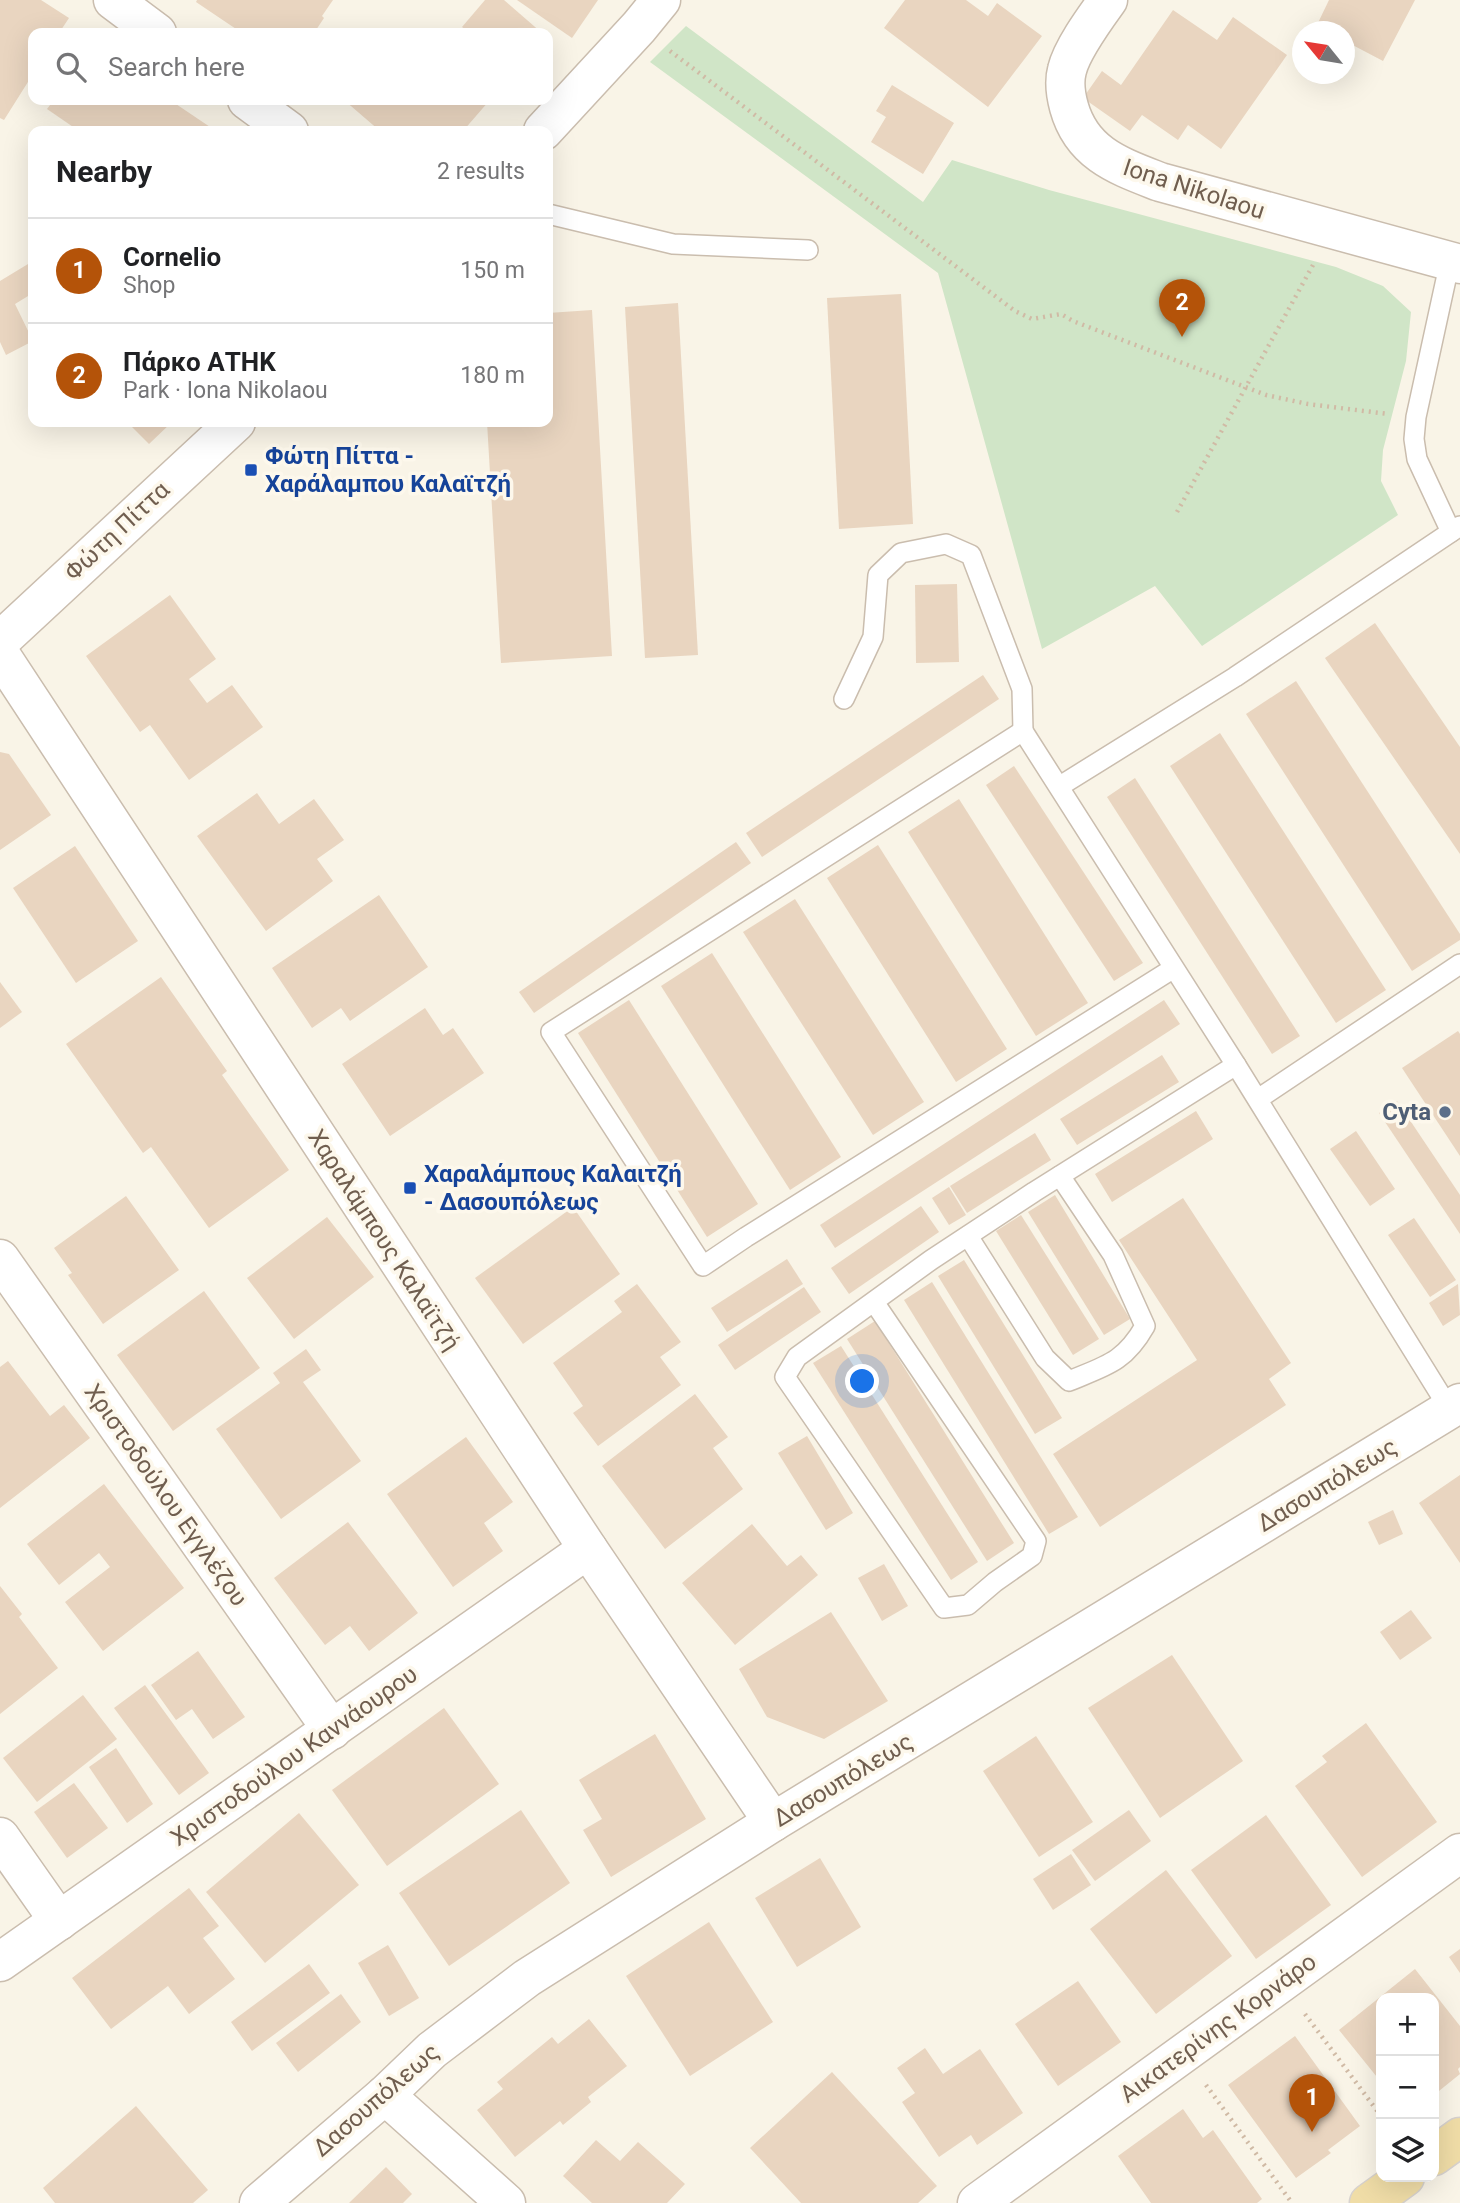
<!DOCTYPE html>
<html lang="en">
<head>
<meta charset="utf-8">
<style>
	body { margin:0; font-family:Roboto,sans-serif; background:#f6f6f6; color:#202124 }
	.controls { position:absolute; right:21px; bottom:21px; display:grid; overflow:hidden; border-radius:14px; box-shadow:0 7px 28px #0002 }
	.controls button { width:63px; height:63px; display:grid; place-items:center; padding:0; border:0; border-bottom:2px solid #e0e0e0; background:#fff; color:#202124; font:35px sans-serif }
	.compass { position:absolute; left:1292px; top:21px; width:63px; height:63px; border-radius:50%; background:#fff; box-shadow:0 7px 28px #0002; rotate:300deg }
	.you { position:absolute; left:863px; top:1382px; width:24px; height:24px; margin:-18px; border:5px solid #fff; border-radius:50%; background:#1a73e8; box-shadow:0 0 0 10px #1a73e833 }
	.badge { display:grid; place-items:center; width:46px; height:46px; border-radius:50%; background:#b45309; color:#fff; font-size:23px; font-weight:700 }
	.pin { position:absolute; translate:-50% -58px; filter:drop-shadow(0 2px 4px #0008) }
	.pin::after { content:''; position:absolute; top:37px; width:24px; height:21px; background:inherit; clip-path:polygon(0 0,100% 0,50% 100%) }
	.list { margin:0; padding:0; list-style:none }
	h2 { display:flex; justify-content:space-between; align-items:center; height:91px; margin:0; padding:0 28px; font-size:30px }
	h2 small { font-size:23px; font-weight:400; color:#757577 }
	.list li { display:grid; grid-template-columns:46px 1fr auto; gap:21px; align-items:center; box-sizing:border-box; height:105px; padding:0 28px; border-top:2px solid #e0e0e0 }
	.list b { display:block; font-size:26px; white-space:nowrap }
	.list p { margin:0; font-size:23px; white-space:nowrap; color:#757577 }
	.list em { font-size:23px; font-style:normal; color:#757577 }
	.icon { flex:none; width:38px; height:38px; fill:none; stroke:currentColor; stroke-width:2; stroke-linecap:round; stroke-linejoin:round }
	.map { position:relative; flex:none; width:1460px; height:2203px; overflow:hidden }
	.search { position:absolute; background:#fff; box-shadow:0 7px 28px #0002; left:28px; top:28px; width:525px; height:77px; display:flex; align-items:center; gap:18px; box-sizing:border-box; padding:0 24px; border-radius:14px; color:#757577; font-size:26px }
	.panel { position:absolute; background:#fff; box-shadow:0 7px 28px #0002; left:28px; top:126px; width:525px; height:301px; border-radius:14px }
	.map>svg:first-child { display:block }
	.green { fill:#d0e5c7 }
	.building { fill:#e9d5c0 }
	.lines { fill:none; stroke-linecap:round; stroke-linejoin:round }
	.lane-casing { stroke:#cabdae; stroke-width:22 }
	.street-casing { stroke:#cabdae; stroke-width:41 }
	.primary-casing { stroke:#d7d2ce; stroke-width:41 }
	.path { stroke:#d0baa5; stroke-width:4.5; stroke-dasharray:2 5; stroke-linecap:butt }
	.lane { stroke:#fff; stroke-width:19 }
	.street { stroke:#fff; stroke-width:38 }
	.primary { stroke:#f0dda7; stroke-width:38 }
	.transit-dot { fill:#1a4fb4; stroke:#fdf8ec; stroke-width:2.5 }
	.service-dot { fill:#5c6f8a; stroke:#fdf8ec; stroke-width:2.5 }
	.labels { text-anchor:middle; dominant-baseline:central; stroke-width:7; stroke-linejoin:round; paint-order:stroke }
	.street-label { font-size:24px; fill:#705e4f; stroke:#fdf8ec }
	.transit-label { font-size:24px; font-weight:bold; fill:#164399; stroke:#fdf8ec; text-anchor:start }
	.service-label { font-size:24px; font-weight:bold; fill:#4e5e75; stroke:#fdf8ec; text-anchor:end }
</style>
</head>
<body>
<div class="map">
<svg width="1460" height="2203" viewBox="0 0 1460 2203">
	<rect width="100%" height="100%" fill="#f9f4e7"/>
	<path class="green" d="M686,26L923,202L952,160L1049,190L1336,267L1383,286L1411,312L1406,361L1383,450L1381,481L1398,515L1202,646L1155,586L1042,649L938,273L650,62Z"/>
	<g class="building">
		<path d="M0,0H41L69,18L59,33H33V74L4,120L0,118Z"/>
		<path d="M197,0H333L322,16L324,18L314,33H242L196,2Z"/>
		<path d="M485,0H504L542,33H470L462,27Z"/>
		<path d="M517,0H598L572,38Z"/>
		<path d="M905,0H966L988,16L997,3L1042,36L988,107L884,28Z"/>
		<path d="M1329,0H1415L1383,61L1345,41V32H1325L1316,27Z"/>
		<path d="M1173,10L1217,40L1233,17L1287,55L1221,149L1188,125L1178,140L1142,115L1130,131L1083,98L1102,71L1121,85Z"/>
		<path d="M892,85L954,123L923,174L871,142L886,117L876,111Z"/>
		<path d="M54,100H170L216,131H79L47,109Z"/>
		<path d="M344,100H488L489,101L463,131H450L446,127L442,131H380Z"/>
		<path d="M33,261V293L15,304L33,341L6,355L0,342V281Z"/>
		<path d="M901,294L913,524L839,529L827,298Z"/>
		<path d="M678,303L698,655L645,658L625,307Z"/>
		<path d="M592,310L612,656L501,663L487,422H548V313Z"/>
		<path d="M127,422H172L149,444Z"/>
		<path d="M957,584L959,662L916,663L915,585Z"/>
		<path d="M170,595L216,659L189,679L207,703L232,685L263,727L189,780L150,725L140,732L86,656Z"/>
		<path d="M1375,623L1460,747V854L1325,658Z"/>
		<path d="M983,675L999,699L762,857L746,833Z"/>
		<path d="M1296,681L1460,934V940L1412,971L1246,714Z"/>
		<path d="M1220,733L1386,990L1336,1023L1170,766Z"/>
		<path d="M0,752L9,754L51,815L0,850Z"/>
		<path d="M1014,766L1143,963L1114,981L986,785Z"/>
		<path d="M1135,778L1300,1036L1272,1054L1107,797Z"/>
		<path d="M257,793L279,824L314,799L344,840L317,859L333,881L266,931L197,836Z"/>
		<path d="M959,799L1088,1003L1036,1036L908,832Z"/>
		<path d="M736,842L751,863L534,1013L519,992Z"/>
		<path d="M878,845L1007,1049L956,1082L827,878Z"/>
		<path d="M75,846L138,941L76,983L13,888Z"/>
		<path d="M379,895L428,967L350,1021L341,1008L312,1028L272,968Z"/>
		<path d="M795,899L924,1102L873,1135L743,932Z"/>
		<path d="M712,953L841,1157L790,1190L661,986Z"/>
		<path d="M161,977L227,1071L222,1075L289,1170L209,1228L151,1147L143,1153L66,1044Z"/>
		<path d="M0,982L22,1012L0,1028Z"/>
		<path d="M629,1000L758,1204L707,1237L578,1033Z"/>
		<path d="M1164,1000L1180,1024L835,1248L820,1225Z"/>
		<path d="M425,1008L443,1035L453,1028L484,1073L390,1136L342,1064Z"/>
		<path d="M1458,1031L1460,1034V1156L1402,1068Z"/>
		<path d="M1162,1055L1179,1082L1077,1145L1060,1119Z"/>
		<path d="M1397,1101L1460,1195V1234L1379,1113Z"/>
		<path d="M1196,1111L1213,1139L1112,1202L1095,1174Z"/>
		<path d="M1356,1131L1395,1189L1370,1206L1330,1149Z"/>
		<path d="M1035,1133L1051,1160L967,1213L950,1186Z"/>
		<path d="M949,1187L966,1215L949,1225L932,1198Z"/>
		<path d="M1055,1195L1130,1319L1104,1335L1028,1212Z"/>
		<path d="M126,1196L179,1270L103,1324L68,1275L72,1273L54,1248Z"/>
		<path d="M1183,1198L1291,1363L1269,1379L1286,1405L1100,1527L1053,1454L1197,1360L1119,1240Z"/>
		<path d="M921,1206L939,1232L849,1294L831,1268Z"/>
		<path d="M573,1207L620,1274L523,1344L475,1278Z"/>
		<path d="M1021,1215L1099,1339L1073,1355L996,1231Z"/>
		<path d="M327,1217L374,1277L294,1339L247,1278Z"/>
		<path d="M1414,1218L1456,1280L1430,1297L1388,1235Z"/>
		<path d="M787,1259L803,1284L727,1332L711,1308Z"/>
		<path d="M964,1260L1062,1418L1035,1434L938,1276Z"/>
		<path d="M932,1282L1078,1517L1049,1534L904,1300Z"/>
		<path d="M637,1284L681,1342L660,1357L681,1385L598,1446L573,1413L583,1406L553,1363L622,1312L614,1301Z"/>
		<path d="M1458,1284L1460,1315L1443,1326L1429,1303Z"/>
		<path d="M804,1287L821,1312L735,1370L718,1345Z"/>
		<path d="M204,1291L260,1368L173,1431L117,1355Z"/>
		<path d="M875,1321L1014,1543L987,1561L847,1339Z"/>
		<path d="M841,1346L978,1562L951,1580L813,1363Z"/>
		<path d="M306,1349L321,1370L303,1382L361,1461L281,1519L216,1429L280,1383L273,1373Z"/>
		<path d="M8,1361L50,1416L64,1405L90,1438L0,1508V1367Z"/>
		<path d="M695,1394L728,1437L713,1448L743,1489L665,1549L602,1466Z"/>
		<path d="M807,1436L853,1513L826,1530L778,1453Z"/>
		<path d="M466,1437L513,1502L484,1523L503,1551L453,1587L387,1494Z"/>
		<path d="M1460,1475V1563L1419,1503Z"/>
		<path d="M104,1484L184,1588L103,1651L65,1602L110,1567L99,1553L59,1585L27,1544Z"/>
		<path d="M1393,1510L1403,1534L1379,1545L1368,1522Z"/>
		<path d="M348,1522L418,1613L369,1651L350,1626L325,1645L274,1578Z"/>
		<path d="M752,1524L787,1566L801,1555L818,1575L735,1645L682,1583Z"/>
		<path d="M884,1564L908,1606L882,1621L858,1578Z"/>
		<path d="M0,1586L22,1614L19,1617L58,1668L0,1714Z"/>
		<path d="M1411,1610L1432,1638L1400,1660L1380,1632Z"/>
		<path d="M831,1612L888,1701L824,1739L767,1717L739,1669Z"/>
		<path d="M198,1651L245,1717L213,1739L192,1709L176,1720L151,1685Z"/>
		<path d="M1172,1655L1243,1761L1160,1818L1088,1708Z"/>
		<path d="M145,1685L209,1773L179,1795L114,1708Z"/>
		<path d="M83,1695L117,1739L37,1802L3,1758Z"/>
		<path d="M444,1708L499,1784L387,1866L332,1790Z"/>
		<path d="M1366,1723L1437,1822L1362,1877L1295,1786L1327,1762L1322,1756Z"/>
		<path d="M655,1734L706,1819L611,1877L583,1830L602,1819L579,1780Z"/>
		<path d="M1036,1736L1093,1822L1039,1857L983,1771Z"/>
		<path d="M116,1748L153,1804L127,1823L89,1767Z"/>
		<path d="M74,1783L108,1828L67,1858L34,1812Z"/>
		<path d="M521,1810L570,1883L449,1966L399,1893Z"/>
		<path d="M1129,1810L1151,1841L1095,1881L1072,1850Z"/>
		<path d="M299,1813L359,1885L265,1963L206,1892Z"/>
		<path d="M1266,1815L1331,1905L1256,1959L1191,1870Z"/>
		<path d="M1071,1854L1091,1885L1053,1910L1033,1879Z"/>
		<path d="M820,1858L861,1927L797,1967L755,1898Z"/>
		<path d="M1166,1870L1232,1956L1156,2014L1090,1929Z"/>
		<path d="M189,1888L219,1926L203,1938L235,1979L189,2014L168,1986L111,2029L72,1978Z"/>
		<path d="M709,1922L773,2022L690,2076L626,1976Z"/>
		<path d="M388,1945L419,1998L389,2016L358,1963Z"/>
		<path d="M1460,1949V1973L1449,1957Z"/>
		<path d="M309,1964L330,1993L252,2051L231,2022Z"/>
		<path d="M1415,1969L1460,2026V2067L1458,2069L1460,2074L1434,2095V1998H1381V2082L1339,2030Z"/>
		<path d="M1078,1981L1121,2042L1058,2086L1015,2024Z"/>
		<path d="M341,1994L361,2022L298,2072L276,2043Z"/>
		<path d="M589,2019L627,2066L588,2097L591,2102L563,2125L560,2121L515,2157L477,2110L503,2089L497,2082L552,2037L558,2044Z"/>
		<path d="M1295,2036L1360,2126L1328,2150L1331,2153L1296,2178L1228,2085Z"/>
		<path d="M925,2048L943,2074L980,2049L1023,2113L977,2145L971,2135L939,2157L902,2102L915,2093L897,2068Z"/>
		<path d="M832,2072L937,2186L918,2203H801L750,2148Z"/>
		<path d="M136,2106L208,2190L193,2203H55L43,2188Z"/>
		<path d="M1183,2109L1203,2138L1213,2130L1262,2199L1257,2203H1151L1118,2156Z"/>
		<path d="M596,2140L620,2161L638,2142L685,2184L667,2203H592L563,2176Z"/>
		<path d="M386,2167L412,2194L403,2203H349Z"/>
	</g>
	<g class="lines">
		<g class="lane-casing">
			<g id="lane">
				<path d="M548,214L673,244L808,250"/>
				<path d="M1450,261L1416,417L1414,439L1417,459L1451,532"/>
				<path d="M844,699L873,637L878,575L901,553L946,544L971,555L1022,689L1023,731"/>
				<path d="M1060,786L1235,677L1460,526"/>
				<path d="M1174,968L746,1237L703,1266L551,1032L1023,731L1236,1065L1450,1410"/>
				<path d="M1258,1099L1460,964"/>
				<path d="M968,1236L1045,1358L1069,1381C1105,1366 1124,1363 1145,1326L1113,1255L1060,1176"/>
				<path d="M874,1302L1036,1541L1032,1556L995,1582L968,1605L944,1608L785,1377L797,1357L931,1260L1034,1192L1236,1065"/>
			</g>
		</g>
		<g class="street-casing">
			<g id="street">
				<path d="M113,0L157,33"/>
				<path d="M1108,0C1095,18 1072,49 1067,70C1064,81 1066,96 1069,107C1082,154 1119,166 1160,182L1460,264"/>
				<path d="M247,100L289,131"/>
				<path d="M543,131L639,27L661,0"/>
				<path d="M0,641L236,422"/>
				<path d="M0,654L588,1549L773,1822"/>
				<path d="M0,1259L332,1730"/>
				<path d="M0,1837L59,1921"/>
				<path d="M0,1962L588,1549"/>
				<path d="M385,2095L506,2203"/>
				<path d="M259,2203L385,2095L432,2050L527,1978L773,1822L1460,1403"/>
				<path d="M977,2203L1460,1853"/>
			</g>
		</g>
		<g class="primary-casing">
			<g id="primary">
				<path d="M1434,2156L1460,2137"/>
				<path d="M1369,2203L1405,2177"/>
			</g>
		</g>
		<g class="path">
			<path d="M670,51L1015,311L1032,319L1061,314L1073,321L1266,395L1308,404L1388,414"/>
			<path d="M1177,512L1313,265"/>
			<path d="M1305,2014L1381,2116"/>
			<path d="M1206,2085L1292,2203"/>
		</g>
		<use href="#lane" class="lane"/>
		<use href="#street" class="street"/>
		<use href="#primary" class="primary"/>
	</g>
	<g class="transit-dot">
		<rect x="244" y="463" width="14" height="14" rx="3.5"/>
		<rect x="403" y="1181" width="14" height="14" rx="3.5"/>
	</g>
	<circle class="service-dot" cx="1445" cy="1112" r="7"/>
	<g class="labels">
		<g class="street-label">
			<text transform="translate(1194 189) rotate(18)">Iona Nikolaou</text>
			<text transform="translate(117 531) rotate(-43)">Φώτη Πίττα</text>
			<text transform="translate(384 1240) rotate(57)">Χαραλάμπους Καλαϊτζή</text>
			<text transform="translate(1327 1485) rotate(-31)">Δασουπόλεως</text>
			<text transform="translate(166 1495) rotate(55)">Χριστοδούλου Εγγλέζου</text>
			<text transform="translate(294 1756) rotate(-35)">Χριστοδούλου Καννάουρου</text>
			<text transform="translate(843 1780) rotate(-31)">Δασουπόλεως</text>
			<text transform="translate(1218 2028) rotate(-36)">Αικατερίνης Κορνάρο</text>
			<text transform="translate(376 2100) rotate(-41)">Δασουπόλεως</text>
		</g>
		<g class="transit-label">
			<text x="265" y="456">Φώτη Πίττα -<tspan x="265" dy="28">Χαράλαμπου Καλαϊτζή</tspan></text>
			<text x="424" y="1174">Χαραλάμπους Καλαιτζή<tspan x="424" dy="28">- Δασουπόλεως</tspan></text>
		</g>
		<g class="service-label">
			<text x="1431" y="1112">Cyta</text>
		</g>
	</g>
</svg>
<div class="controls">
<button>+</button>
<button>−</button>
<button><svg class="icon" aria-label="layers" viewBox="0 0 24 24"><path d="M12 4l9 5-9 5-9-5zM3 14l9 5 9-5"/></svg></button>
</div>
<svg class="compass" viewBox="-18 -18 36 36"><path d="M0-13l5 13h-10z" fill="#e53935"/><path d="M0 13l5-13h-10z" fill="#757577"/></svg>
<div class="you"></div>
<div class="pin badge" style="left:1312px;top:2132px">1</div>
<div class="pin badge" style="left:1182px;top:337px">2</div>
<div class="search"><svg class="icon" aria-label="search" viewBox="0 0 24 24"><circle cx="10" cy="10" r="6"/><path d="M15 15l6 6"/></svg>Search here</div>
<section class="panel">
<h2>Nearby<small>2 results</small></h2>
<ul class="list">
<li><span class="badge">1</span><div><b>Cornelio</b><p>Shop</p></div><em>150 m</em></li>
<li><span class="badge">2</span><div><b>Πάρκο ΑΤΗΚ</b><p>Park · Iona Nikolaou</p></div><em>180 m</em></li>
</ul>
</section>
</div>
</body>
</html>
